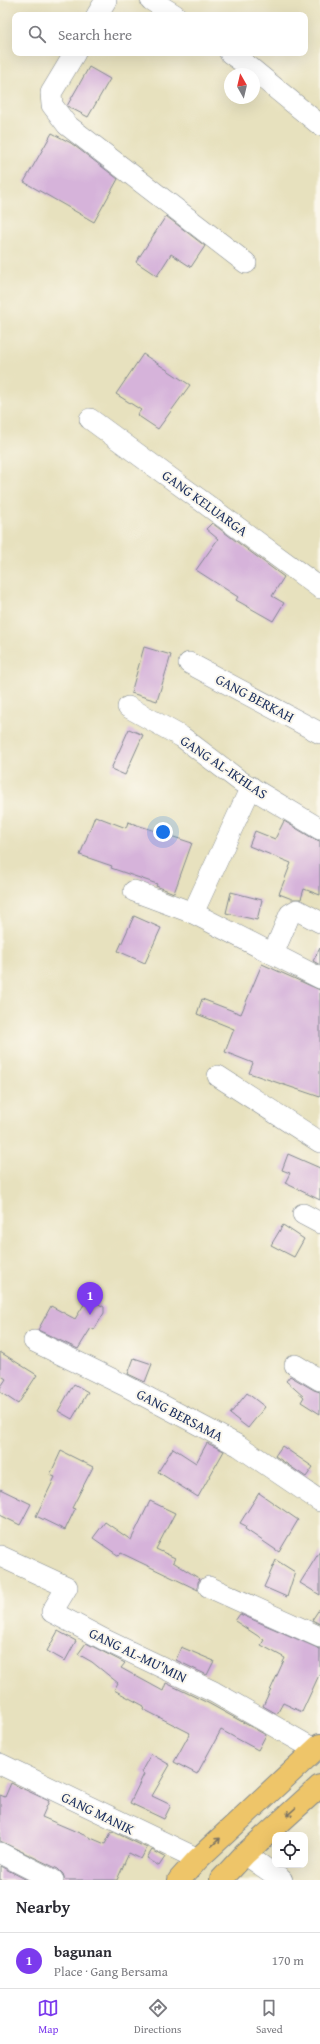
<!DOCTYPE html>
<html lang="en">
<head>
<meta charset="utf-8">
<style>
	body { margin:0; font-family:"Gentium Book Plus",serif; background:#f7f7f7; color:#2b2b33 }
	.controls { position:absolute; right:12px; bottom:12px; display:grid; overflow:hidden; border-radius:8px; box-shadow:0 4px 16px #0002 }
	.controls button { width:36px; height:36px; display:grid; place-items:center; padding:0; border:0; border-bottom:1px solid #e1e1e2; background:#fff; color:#2b2b33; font:20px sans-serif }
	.compass { position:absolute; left:224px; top:68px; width:36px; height:36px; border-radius:50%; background:#fff; box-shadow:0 4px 16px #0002; rotate:352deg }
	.you { position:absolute; left:163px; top:832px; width:14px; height:14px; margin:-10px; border:3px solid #fff; border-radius:50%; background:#1a73e8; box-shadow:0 0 0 6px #1a73e833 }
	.badge { display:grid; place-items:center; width:26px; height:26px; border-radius:50%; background:#7c3aed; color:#fff; font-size:13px; font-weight:700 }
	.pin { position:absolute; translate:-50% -33px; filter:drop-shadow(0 1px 2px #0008) }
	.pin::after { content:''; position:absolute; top:21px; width:14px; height:12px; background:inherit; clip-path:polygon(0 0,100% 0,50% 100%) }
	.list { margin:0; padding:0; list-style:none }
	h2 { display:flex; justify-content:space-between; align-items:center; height:52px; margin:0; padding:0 16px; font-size:17px }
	h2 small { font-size:13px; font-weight:400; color:#7c7c81 }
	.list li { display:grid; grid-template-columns:26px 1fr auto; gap:12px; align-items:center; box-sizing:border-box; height:56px; padding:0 16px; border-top:1px solid #e1e1e2 }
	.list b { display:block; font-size:15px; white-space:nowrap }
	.list p { margin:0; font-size:13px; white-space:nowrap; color:#7c7c81 }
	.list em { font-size:13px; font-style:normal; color:#7c7c81 }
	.icon { flex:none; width:22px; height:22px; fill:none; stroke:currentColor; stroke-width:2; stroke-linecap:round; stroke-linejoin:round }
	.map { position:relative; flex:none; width:320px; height:1880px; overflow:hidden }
	.search { position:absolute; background:#fff; box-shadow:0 4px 16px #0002; left:12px; right:12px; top:12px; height:44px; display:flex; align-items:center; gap:10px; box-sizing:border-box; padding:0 14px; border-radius:8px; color:#7c7c81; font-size:15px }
	.sheet { height:108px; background:#fff }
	nav { display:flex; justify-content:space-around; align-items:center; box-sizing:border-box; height:56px; border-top:1px solid #e1e1e2; background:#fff; font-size:11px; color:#7c7c81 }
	nav a { display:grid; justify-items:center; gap:2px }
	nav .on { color:#7c3aed }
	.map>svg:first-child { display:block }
	.building { fill:#d6b3da }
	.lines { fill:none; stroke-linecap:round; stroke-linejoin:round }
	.minor-casing { stroke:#81888e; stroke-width:22 }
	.major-casing { stroke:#81888e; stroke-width:24 }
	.minor { stroke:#fff; stroke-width:21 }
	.major { stroke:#eec569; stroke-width:22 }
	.oneway { stroke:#7a7263 }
	.labels { text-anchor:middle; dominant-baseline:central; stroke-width:4; stroke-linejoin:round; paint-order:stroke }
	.street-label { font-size:14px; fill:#1b2f5e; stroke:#fbf7ec }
</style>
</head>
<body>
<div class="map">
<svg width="320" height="1880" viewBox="0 0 320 1880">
	<rect width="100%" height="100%" fill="#fbf7ec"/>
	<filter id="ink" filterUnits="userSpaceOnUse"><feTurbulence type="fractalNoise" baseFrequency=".025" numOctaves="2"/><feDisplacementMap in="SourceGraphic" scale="8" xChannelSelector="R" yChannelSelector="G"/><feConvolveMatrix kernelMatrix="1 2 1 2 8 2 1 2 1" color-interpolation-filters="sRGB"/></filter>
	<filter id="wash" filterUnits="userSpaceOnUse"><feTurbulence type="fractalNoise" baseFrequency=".012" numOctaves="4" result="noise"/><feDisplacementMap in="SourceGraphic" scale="16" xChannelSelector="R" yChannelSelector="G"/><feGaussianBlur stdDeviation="0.9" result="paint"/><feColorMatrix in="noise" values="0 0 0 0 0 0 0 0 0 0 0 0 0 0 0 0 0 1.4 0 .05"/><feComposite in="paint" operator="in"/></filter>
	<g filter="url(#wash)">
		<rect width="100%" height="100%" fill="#e7e1be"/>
		<g id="blocks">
			<g class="building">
				<path d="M89,67L110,79L88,117L67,106Z"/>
				<path d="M52,133L71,143L118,179L94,222L24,182Z"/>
				<path d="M166,216L205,246L191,267L171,254L157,276L136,262Z"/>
				<path d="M143,354L190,385L158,429L137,415L141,410L116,394Z"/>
				<path d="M212,523L284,577L272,596L284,603L273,621L236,600L238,597L196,570L218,539L206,529Z"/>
				<path d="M144,647L171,655L157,701L131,693Z"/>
				<path d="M129,729L143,735L125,775L111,769Z"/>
				<path d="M95,816L126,828L128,822L192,843L174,893L156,886L157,884L111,868L112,866L80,855Z"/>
				<path d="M284,821L314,839L320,841V895L304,889L301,899H292L279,894L291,863L249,846L255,831L275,839Z"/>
				<path d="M231,892L262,900L257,920L226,913Z"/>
				<path d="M134,916L161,928L145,963L118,951Z"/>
				<path d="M320,948V965L313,961Z"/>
				<path d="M262,964L320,990V1097L249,1073L253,1063L225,1052L234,1029L197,1014L202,999L241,1014Z"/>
				<path d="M288,1154L320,1168V1200L285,1183L290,1173L282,1170Z"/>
				<path d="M283,1225L304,1239L294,1257L271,1245Z"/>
				<path d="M88,1298L104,1307V1313L94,1330L91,1328L78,1349L38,1330L51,1306L75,1319Z"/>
				<path d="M0,1352L37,1375L18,1404L0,1392V1388L6,1379L0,1375Z"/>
				<path d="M134,1358L152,1364L145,1382L128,1374Z"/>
				<path d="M290,1376L314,1390L320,1392V1414L301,1402L304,1397L286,1381Z"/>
				<path d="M74,1384L88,1392L72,1419L58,1411Z"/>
				<path d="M247,1393L265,1407L248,1428L230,1414Z"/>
				<path d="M207,1443L224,1451L198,1497L158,1472L173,1448L196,1463Z"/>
				<path d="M282,1446L313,1467L306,1477L275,1456Z"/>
				<path d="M61,1451L93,1467L72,1508L75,1509L65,1530L36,1516L55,1477L50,1475Z"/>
				<path d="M0,1489L31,1504L20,1525L0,1515Z"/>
				<path d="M259,1493L298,1520L279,1552L245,1529L246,1526L240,1523Z"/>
				<path d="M150,1501L175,1513L156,1549L175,1558L173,1562L200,1579L198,1582V1590L121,1553L119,1556L93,1538L105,1522L131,1540Z"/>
				<path d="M320,1551V1595L300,1583Z"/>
				<path d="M276,1560L295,1572L287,1597L264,1587Z"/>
				<path d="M320,1608V1624L312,1620Z"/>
				<path d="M240,1614L320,1649V1673L302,1712L283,1703L277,1714L263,1706L285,1658L261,1645L264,1640L235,1621Z"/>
				<path d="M58,1631L76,1641L65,1661L47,1651Z"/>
				<path d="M86,1643L125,1663L121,1668L163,1691L166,1683L208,1703L266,1735L258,1750L221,1730L197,1774L174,1762L190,1733L143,1709L144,1706L114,1690L118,1683L92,1662L78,1654Z"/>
				<path d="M181,1647L214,1661L207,1675L176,1660Z"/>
				<path d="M151,1754L170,1765L152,1796L171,1805L164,1819L130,1803L144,1774L141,1772Z"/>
				<path d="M11,1783L49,1801L42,1817L105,1844L112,1831L147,1848L141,1859L129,1853L117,1880H65L63,1874L58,1869L0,1841V1795L5,1797Z"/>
				<path d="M152,1850L165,1857L159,1866L147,1858Z"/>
				<path d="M0,1866L27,1880H0Z"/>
			</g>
		</g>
	</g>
	<g filter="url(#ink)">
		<use href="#blocks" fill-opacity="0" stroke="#81888e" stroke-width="1"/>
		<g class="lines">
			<g class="minor-casing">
				<g id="minor">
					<path d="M151,0L175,15"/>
					<path d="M97,15L106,0"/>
					<path d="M75,53L51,93L52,105L67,125L246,263"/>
					<path d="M230,53L252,69L320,125"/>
					<path d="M90,419L320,588"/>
					<path d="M189,663L320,733"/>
					<path d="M128,707L182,737L240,781L320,829"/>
					<path d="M251,787L193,913L320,978"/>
					<path d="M134,891L193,913"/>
					<path d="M273,954L290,914L297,910L320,922"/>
					<path d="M218,1076L320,1142"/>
					<path d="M303,1214L320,1223"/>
					<path d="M34,1341L124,1385L239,1446L320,1501"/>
					<path d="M295,1365L320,1380"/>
					<path d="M0,1556L67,1587L52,1612L103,1639L214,1692L314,1749"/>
					<path d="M209,1587L320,1637"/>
					<path d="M0,1764L198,1859"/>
					<path d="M0,1853L53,1880"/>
					<path d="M245,1854L282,1880"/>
				</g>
			</g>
			<g class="major-casing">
				<g id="major">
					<path d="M179,1880L198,1859L320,1745"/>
					<path d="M221,1880L245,1854L320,1786"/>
				</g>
			</g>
			<use href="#minor" class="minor"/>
			<use href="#major" class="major"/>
		</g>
		<defs><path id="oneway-shaft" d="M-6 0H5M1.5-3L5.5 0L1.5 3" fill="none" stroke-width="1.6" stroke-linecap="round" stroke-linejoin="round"/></defs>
		<g class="oneway">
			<use href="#oneway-shaft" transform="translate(291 1812) rotate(138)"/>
			<use href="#oneway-shaft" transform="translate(216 1842) rotate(-43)"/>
		</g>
	</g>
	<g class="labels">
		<g class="street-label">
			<text transform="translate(205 503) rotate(36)">GANG KELUARGA</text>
			<text transform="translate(255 698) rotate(28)">GANG BERKAH</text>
			<text transform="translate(224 767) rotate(34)">GANG AL-IKHLAS</text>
			<text transform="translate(180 1415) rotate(28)">GANG BERSAMA</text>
			<text transform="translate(138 1655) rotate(26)">GANG AL-MU'MIN</text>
			<text transform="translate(98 1813) rotate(26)">GANG MANIK</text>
		</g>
	</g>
</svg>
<div class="controls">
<button><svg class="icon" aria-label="locate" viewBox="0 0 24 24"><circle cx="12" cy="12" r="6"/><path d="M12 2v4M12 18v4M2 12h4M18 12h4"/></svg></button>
</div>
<svg class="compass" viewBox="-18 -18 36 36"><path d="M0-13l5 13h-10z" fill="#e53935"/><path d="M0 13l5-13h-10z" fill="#7c7c81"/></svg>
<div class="you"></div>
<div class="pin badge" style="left:90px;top:1315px">1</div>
<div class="search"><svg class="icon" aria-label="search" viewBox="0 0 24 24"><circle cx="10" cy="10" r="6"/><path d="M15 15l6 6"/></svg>Search here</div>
</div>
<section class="sheet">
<h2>Nearby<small></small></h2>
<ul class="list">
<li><span class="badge">1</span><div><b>bagunan</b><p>Place · Gang Bersama</p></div><em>170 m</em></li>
</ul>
</section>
<nav>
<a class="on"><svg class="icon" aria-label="map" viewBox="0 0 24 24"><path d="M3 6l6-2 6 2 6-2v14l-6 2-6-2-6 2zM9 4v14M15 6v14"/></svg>Map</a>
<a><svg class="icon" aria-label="directions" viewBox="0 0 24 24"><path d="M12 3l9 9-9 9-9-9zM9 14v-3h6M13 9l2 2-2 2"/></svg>Directions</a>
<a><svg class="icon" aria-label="saved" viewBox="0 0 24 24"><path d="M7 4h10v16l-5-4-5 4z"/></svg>Saved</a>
</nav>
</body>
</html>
